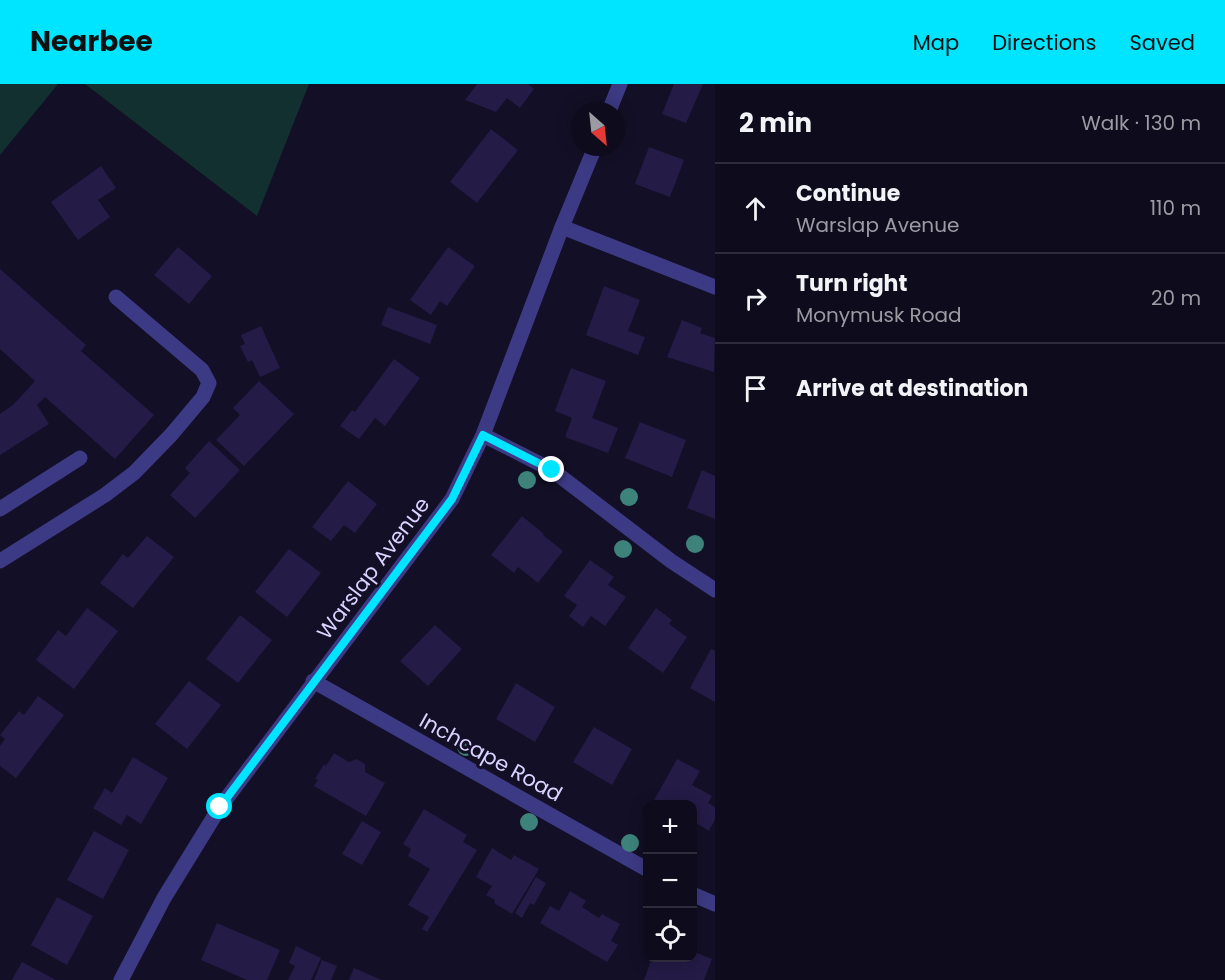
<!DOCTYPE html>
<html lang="en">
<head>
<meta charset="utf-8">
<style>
	body { margin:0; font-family:Poppins,sans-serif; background:#171425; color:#f1f3f6 }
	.controls { position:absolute; right:18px; bottom:18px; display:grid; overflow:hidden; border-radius:12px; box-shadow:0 3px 15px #0003 }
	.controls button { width:54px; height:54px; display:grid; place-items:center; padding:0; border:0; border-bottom:2px solid #2e2b3b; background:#0e0b1c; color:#f1f3f6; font:30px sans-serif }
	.compass { position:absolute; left:571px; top:18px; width:54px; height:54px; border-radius:50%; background:#0e0b1c; box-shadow:0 3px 15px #0003; rotate:153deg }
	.stop { position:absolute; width:18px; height:18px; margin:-14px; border:4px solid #00e5ff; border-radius:50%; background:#fff }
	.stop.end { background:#00e5ff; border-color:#fff; box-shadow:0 2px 6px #0008 }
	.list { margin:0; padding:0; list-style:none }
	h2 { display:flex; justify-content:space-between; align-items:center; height:78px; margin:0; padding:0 24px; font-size:26px }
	h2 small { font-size:20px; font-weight:400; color:#9b9ba3 }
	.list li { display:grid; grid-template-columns:39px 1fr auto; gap:18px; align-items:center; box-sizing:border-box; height:90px; padding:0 24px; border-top:2px solid #2e2b3b }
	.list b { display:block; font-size:22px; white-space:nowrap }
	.list p { margin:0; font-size:20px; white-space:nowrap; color:#9b9ba3 }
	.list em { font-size:20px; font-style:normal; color:#9b9ba3 }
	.icon { flex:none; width:33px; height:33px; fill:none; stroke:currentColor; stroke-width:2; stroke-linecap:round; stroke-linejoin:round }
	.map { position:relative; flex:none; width:715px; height:896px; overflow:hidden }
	header { display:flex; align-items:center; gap:36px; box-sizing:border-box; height:84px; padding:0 30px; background:#00e5ff; color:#111 }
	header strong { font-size:28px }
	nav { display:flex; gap:33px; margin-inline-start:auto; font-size:21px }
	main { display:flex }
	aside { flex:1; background:#0e0b1c }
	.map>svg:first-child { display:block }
	.green { fill:#12302f }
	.building { fill:#241b47 }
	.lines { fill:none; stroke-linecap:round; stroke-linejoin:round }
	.minor { stroke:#3d3a85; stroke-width:15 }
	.tree { fill:#3d827b }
	.route { stroke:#00e5ff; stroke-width:8 }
	.labels { text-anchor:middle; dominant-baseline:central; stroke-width:6; stroke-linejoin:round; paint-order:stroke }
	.street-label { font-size:21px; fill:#d9d4ff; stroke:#130f26 }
</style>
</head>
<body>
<header>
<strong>Nearbee</strong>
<nav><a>Map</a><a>Directions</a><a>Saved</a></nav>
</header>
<main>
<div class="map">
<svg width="715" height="896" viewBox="0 0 715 896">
	<rect width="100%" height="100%" fill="#130f26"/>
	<g class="green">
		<path d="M0,0H58L0,71Z"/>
		<path d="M85,0H309L257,132Z"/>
	</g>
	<g class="building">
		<path d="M477,0H528L534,5L520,24L507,14L496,28L465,16Z"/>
		<path d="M674,0H703L686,39L662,30Z"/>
		<path d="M491,45L518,66L477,119L450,98Z"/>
		<path d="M649,63L684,76L670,113L635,100Z"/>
		<path d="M101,82L116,104L98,116L110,133L78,156L51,118Z"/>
		<path d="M178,163L212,192L189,220L154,191Z"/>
		<path d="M448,163L475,182L447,222L440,217L431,231L410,216Z"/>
		<path d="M0,185L86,261L81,267L154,331L115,375L45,313L37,321L49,340L0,371V330L13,321L35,297L0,265Z"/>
		<path d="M604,202L640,216L628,247L645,253L638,271L586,251Z"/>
		<path d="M388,223L437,241L430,260L381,241Z"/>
		<path d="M682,236L702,244L700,249L715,254L714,288L667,273Z"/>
		<path d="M261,242L280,284L260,293L252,276L248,278L240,262L245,260L241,251Z"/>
		<path d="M394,275L420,294L385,342L375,334L359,355L340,342L352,326L355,328Z"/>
		<path d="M571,284L606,297L592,334L618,344L608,369L565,353L572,334L555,327Z"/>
		<path d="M259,297L294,330L244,382L216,356L240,331L233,324Z"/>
		<path d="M640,338L686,356L672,393L625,374Z"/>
		<path d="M209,357L240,386L195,434L170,411L190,389L185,384Z"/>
		<path d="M702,386L715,392V435L687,424Z"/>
		<path d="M348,397L377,420L355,449L344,441L331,457L312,443Z"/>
		<path d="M522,432L544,450L543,451L563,467L538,499L518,483L514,489L491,471Z"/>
		<path d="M147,452L174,473L133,524L100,499L123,470L128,474Z"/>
		<path d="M289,465L321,489L287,533L255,508Z"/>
		<path d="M590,476L614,493L608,501L626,513L605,542L591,532L583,543L569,532L577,521L564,512Z"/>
		<path d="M87,524L118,547L74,605L36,576L58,546L66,552Z"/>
		<path d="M656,524L672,536L669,540L687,553L663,589L628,564Z"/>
		<path d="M240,531L272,556L238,599L206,575Z"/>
		<path d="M435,541L462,565L428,602L400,577Z"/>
		<path d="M711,565L715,567V618L690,604Z"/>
		<path d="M189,597L221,621L187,665L155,640Z"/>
		<path d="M516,599L555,623L535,658L496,635Z"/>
		<path d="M38,612L64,631L16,694L0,682V662L5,655L0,651L19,627L24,631Z"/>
		<path d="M594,643L632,665L612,701L573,678Z"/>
		<path d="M334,669L349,678L357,675L365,680V688L385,699L366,732L314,702L318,696L315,695L324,680L326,682Z"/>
		<path d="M133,673L168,694L141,740L127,731L121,741L93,724L105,704L112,709Z"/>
		<path d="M677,675L700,687L692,701L712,712L708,719L715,723V735L709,747L696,739L692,747V720H652Z"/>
		<path d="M424,725L467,751L463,758L477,766L427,848L422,845L429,833L408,821L430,785L408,772L411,765L403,760Z"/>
		<path d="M362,737L381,748L362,781L342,770Z"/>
		<path d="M94,747L129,766L103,815L67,796Z"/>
		<path d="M492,764L511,776L514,771L539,785L512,830L494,819L495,816L486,811L492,802L476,793Z"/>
		<path d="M536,793L546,799L534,821L530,819L522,834L515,829Z"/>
		<path d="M570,807L586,817L582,823L599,834L602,830L620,840L611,857L618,861L607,878L540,839L550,822L559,827Z"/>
		<path d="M57,813L93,832L67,881L31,861Z"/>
		<path d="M217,839L280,866L267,896H247L201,876Z"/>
		<path d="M296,862L321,874L311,896H288L295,882L289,879Z"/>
		<path d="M692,867L712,875L704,896H644L652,874H692Z"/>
		<path d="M322,876L337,882L331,896H314Z"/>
		<path d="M22,878L56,896H12Z"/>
		<path d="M354,884L382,896H349Z"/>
	</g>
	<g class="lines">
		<g class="minor">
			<path d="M609,27L620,0"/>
			<path d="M562,143L715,203"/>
			<path d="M483,351L552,386L671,477L715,506"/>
			<path d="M0,425L80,374"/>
			<path d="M0,477L105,411L134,389L171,351L203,313L209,299L202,286L116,213"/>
			<path d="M313,597L648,786"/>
			<path d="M692,810L715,820"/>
			<path d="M121,896L164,814L220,723L452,415L483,351L562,143L595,63"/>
		</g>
	</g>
	<g class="tree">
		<circle cx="527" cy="396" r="9"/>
		<circle cx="629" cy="413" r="9"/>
		<circle cx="695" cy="460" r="9"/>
		<circle cx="623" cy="465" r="9"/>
		<circle cx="466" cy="663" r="9"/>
		<circle cx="529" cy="738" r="9"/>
		<circle cx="630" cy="759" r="9"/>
	</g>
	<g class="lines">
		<path class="route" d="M220,723L452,415L483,351L552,386"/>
	</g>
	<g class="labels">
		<g class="street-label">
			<text transform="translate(373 484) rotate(-53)">Warslap Avenue</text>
			<text transform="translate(491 673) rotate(29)">Inchcape Road</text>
		</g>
	</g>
</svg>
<div class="controls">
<button>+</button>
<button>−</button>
<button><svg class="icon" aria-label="locate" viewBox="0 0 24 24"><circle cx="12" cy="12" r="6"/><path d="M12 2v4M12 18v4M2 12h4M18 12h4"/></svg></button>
</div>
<svg class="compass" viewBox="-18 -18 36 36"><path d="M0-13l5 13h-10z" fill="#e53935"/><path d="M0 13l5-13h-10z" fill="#9b9ba3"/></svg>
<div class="stop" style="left:220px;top:723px"></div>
<div class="stop end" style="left:552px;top:386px"></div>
</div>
<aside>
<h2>2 min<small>Walk · 130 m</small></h2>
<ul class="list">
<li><svg class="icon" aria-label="ahead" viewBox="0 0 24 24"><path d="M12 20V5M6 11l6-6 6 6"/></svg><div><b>Continue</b><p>Warslap Avenue</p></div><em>110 m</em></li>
<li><svg class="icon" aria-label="right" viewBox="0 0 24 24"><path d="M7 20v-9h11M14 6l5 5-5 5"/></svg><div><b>Turn right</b><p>Monymusk Road</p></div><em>20 m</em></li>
<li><svg class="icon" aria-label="arrive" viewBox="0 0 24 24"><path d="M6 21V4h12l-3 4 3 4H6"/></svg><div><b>Arrive at destination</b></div></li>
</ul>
</aside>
</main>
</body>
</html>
